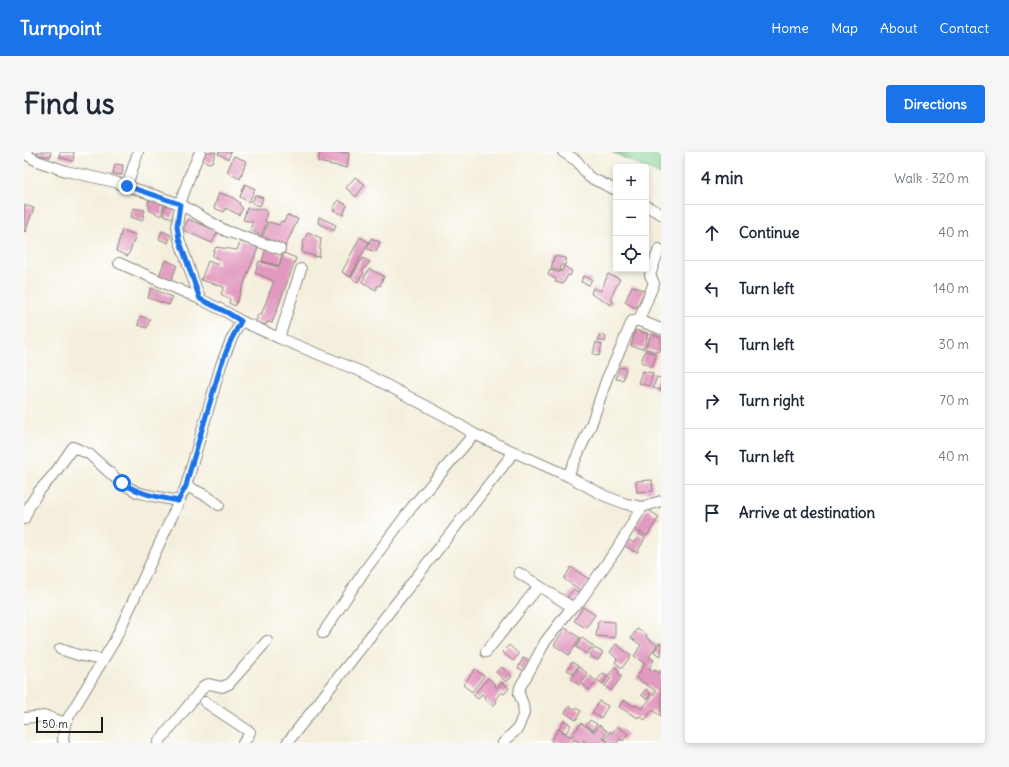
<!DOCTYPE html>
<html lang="en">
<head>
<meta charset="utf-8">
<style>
	body { margin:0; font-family:Delius,sans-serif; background:#f6f6f7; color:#1f2937 }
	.controls { position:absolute; right:12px; top:12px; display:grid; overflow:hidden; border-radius:4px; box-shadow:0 2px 6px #0003 }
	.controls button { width:36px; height:36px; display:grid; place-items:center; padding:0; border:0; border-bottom:1px solid #e0e1e3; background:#fff; color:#1f2937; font:20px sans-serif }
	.scale { position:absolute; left:12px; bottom:10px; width:67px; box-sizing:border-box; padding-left:4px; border:2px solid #1c1c1c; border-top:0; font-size:11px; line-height:14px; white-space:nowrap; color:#1c1c1c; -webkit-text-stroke:3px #fff; paint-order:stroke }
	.stop { position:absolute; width:12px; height:12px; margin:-9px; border:3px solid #1a73e8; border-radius:50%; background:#fff }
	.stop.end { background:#1a73e8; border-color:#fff; box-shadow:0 1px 4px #0008 }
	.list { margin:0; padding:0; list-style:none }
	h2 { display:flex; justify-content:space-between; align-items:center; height:52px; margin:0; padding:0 16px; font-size:17px }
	h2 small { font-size:13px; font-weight:400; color:#747a83 }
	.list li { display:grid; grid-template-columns:26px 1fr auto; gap:12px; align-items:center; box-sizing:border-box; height:56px; padding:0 16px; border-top:1px solid #e0e1e3 }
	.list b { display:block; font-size:15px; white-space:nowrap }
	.list em { font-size:13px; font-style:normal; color:#747a83 }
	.icon { flex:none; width:22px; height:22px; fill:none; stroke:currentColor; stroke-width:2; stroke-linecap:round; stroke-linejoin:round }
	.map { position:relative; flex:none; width:637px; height:591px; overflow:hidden; border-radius:4px }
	header { display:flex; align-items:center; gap:24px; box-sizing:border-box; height:56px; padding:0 20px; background:#1a73e8; color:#fff }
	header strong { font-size:19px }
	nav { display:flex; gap:22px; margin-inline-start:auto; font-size:14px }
	.intro { display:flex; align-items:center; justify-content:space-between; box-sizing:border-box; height:96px; padding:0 24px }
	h1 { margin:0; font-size:28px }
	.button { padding:10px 18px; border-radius:4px; background:#1a73e8; color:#fff; font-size:14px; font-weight:700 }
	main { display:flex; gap:24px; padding:0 24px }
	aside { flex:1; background:#fff; border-radius:4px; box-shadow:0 2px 6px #0003 }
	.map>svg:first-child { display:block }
	.green { fill:#81ce8d; stroke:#4e7554 }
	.building { fill:#e299bf }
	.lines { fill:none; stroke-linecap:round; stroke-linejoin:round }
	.street-casing { stroke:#88867c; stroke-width:12 }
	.street { stroke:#fff; stroke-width:10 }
	.route { stroke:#1a73e8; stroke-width:5 }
</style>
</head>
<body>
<header>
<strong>Turnpoint</strong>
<nav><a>Home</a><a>Map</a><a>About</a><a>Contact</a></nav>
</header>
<div class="intro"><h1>Find us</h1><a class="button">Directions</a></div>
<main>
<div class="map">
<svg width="637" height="591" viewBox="0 0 637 591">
	<rect width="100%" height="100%" fill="#fff"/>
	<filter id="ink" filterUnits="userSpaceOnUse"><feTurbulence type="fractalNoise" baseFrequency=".025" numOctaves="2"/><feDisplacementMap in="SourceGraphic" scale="8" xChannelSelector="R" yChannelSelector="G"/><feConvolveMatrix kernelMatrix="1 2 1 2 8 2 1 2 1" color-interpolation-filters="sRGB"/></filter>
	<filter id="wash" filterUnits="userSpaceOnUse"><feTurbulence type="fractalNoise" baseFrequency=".012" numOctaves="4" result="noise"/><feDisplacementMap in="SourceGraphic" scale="16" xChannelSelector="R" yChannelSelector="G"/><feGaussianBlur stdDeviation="0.9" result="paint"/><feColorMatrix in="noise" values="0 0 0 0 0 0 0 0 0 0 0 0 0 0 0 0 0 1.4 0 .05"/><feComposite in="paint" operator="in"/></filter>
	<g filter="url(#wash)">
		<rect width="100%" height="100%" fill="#f4efdd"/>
		<path class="green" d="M588,0H637V23L622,16V15H619Z"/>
		<g id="blocks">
			<g class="building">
				<path d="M13,0H27L26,5L13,3Z"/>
				<path d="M36,0H50L49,9L35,5Z"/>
				<path d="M181,0H192L188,10L185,11L178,8Z"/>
				<path d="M195,0H207L204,7L194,2Z"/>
				<path d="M296,0L325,1L323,16L294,10Z"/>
				<path d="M210,4L222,9L216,27L203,20Z"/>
				<path d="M91,12L99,13L98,23L89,22Z"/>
				<path d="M331,25L341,32L332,45L322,36Z"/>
				<path d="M221,32L231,37L225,50L216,45Z"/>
				<path d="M195,41L208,45L216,51L215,53L219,56L215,63L202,56L200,60L190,56Z"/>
				<path d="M231,43L239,46L236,54L228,51Z"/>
				<path d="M125,48L132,49L140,53L137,64L125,58L126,54L124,53Z"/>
				<path d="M314,48L323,53L319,63L309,58Z"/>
				<path d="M0,53L10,56L1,80L0,79Z"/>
				<path d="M142,53L151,56L148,66L139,63Z"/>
				<path d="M109,56L121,58L118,69L107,65Z"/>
				<path d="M223,56L236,58V56L243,59L241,69L243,70L237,84L226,77L229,70L219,68Z"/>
				<path d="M263,63L274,67L260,97L238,86L245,70L255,73L257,69L260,70Z"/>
				<path d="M295,65L312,73L310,79L294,71Z"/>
				<path d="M164,67L194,79L188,91L159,78Z"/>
				<path d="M98,78L112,83L104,104L92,99Z"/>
				<path d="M138,79L147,83L144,91L135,87Z"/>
				<path d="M284,80L297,86L295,105L278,101L279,91Z"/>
				<path d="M336,85L345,90L326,125L318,120Z"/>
				<path d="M347,86L356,90L352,100L343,97Z"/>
				<path d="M217,89L234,96L211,154L205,151L206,147L197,142L200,135L177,128L184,109L194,113L195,107L188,104L192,95L213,98Z"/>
				<path d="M242,96L258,102L255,114L238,109Z"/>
				<path d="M260,101L272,106L248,171L243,170L242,173L232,170L234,162L237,163L250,129L231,121L235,109L255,115Z"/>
				<path d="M530,104L542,106L541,113H537L536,119L527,117Z"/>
				<path d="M339,106L346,110L338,119L340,121L333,130L327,125Z"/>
				<path d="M141,108L153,113L147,129L135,124Z"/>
				<path d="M540,114L548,119L546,124L544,123L539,132L531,130L532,127L524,123L526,118L535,121L536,119L537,120Z"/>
				<path d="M345,117L360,124L356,134L354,133L352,138L338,130Z"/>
				<path d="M584,122L596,127L586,147L589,149L587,153L567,142L569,136L577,139Z"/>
				<path d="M559,124L568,127L565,133L557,130Z"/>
				<path d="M608,134L612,135L621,139L612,156L601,150Z"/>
				<path d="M127,136L148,145L145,153L124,146Z"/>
				<path d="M116,164L126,167L123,176L114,173Z"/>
				<path d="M611,178L624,182L619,197L607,194Z"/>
				<path d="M576,182L582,185L581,190L574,188Z"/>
				<path d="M627,182L637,185V196L635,200L621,197Z"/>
				<path d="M572,190L578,192L575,204L569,202Z"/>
				<path d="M621,199L633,202L628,215L617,210Z"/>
				<path d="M596,215L602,216L599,228L592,227Z"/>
				<path d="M618,219L629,221L625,234L614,231Z"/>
				<path d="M633,225L637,226V238L629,236Z"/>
				<path d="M628,328L629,339L613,340L612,329Z"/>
				<path d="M623,357L635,365L623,384L610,377Z"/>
				<path d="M615,382L621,386L613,401L598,392L602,386L610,391Z"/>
				<path d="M547,415L566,428L558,439L540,427Z"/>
				<path d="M550,437L557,442L550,450L543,445Z"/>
				<path d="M559,455L571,463L562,476L550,469Z"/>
				<path d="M574,469L591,470V486L572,484Z"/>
				<path d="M541,476L556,486L545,503L530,493Z"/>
				<path d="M613,477L623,483L622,485L633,493L625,505L630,508L625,516L630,520L631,518L635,521L637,518V564L628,558L621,568L615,564L614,566L595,555L599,548L610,554L611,553L618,557L632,539L612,526L621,512L610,504L617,493L607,486Z"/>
				<path d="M558,486L569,494L563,502L552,495Z"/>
				<path d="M635,491L637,492V504L630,500Z"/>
				<path d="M592,492L607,504L598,516L591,510L593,507L586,500Z"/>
				<path d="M485,493L495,502L489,509L478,500Z"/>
				<path d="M570,496L579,500L574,508L566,504Z"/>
				<path d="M499,506L505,509L500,519L494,516Z"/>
				<path d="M548,510L554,514L549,521L543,518Z"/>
				<path d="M478,515L488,525L482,530L472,520Z"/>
				<path d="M555,515L563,521L555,533L547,527Z"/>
				<path d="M591,515L596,519L594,521L598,524L587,539L581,534L587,526L584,524Z"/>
				<path d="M451,517L460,524L448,540L439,533Z"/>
				<path d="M579,521L584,524L579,532L573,528Z"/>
				<path d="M565,523L573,530L565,538L557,531Z"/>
				<path d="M464,526L472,533L471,534L473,536L478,530L485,536L480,542L477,540L471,548L473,550L469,554L460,546L461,545L458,542L454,547L449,543Z"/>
				<path d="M622,537L627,542L623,547L617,543Z"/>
				<path d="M575,549L584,554L577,566L568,561Z"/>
				<path d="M545,554L550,557L552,556L557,559L552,568L541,561Z"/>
				<path d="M540,568L547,573L542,581L535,577Z"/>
				<path d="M566,568L573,572L569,578L562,573Z"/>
				<path d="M557,571L570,580L575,573L583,579L579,586L585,591L581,587L586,579L588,581L593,574L604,582L599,589L596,587L593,591H563L559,588L557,591L550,587L548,591H530L527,589L534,577L547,585Z"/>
			</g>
		</g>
	</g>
	<g filter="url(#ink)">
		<use href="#blocks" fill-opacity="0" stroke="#88867c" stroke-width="1"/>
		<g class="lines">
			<g class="street-casing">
				<g id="street">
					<path d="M3,0V3L13,9L42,19L91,30L156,52L202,79L256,97"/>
					<path d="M176,0L166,23L156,52L153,74L155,87L176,147L204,161L217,169L255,186L338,220L423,265L450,282L544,324L581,344L602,352L618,355L637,349"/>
					<path d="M539,0L553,9L565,25L592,38"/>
					<path d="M103,34L114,0"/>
					<path d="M622,54L637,62"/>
					<path d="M95,111L176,147"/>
					<path d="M615,168L630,131L626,123L635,97"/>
					<path d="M255,186L277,117"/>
					<path d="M544,324L567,273L583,226L597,196L608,169C615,167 629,174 637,177"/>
					<path d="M162,334L183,344L195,353"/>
					<path d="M0,367L6,353L15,339L31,321L49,295L65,302L97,331L113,340L124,343L154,349"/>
					<path d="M495,421L548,455L556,449L592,398L618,355"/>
					<path d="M299,481L341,418L388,355L450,282"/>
					<path d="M36,497L54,503L79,508"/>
					<path d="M462,500L515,434"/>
					<path d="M181,550L226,580L223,586L219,591"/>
					<path d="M0,566L22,564L41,571"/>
					<path d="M40,591L39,588L41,571L91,488L162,334L197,213L207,188L217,169"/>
					<path d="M134,591L181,533L185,532L198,535L205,532L243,489"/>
					<path d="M263,591L490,300"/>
					<path d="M479,591L494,576L500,561L499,552L495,542L496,535L506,518L521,490L548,455"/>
				</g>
			</g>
			<use href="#street" class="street"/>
		</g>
	</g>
	<g class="lines" filter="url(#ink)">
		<path class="route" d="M98,331C118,343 131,344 154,349L162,334L165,322L197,213L207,188L217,169L204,161L176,147L155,87L153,74L156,52L103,34"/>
	</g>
</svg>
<div class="controls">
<button>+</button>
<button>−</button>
<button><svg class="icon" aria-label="locate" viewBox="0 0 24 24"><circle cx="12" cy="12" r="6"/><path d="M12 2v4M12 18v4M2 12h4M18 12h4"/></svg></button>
</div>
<div class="scale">50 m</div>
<div class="stop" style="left:98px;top:331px"></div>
<div class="stop end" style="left:103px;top:34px"></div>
</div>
<aside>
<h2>4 min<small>Walk · 320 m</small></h2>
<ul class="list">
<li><svg class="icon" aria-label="ahead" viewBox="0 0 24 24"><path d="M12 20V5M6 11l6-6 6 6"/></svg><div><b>Continue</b></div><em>40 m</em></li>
<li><svg class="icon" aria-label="left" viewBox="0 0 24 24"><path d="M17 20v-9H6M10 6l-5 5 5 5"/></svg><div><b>Turn left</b></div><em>140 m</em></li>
<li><svg class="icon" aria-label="left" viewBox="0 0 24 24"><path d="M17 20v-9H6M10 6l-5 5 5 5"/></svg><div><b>Turn left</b></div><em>30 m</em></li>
<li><svg class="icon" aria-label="right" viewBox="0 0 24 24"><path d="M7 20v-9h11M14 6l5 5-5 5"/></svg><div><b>Turn right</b></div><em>70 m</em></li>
<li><svg class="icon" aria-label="left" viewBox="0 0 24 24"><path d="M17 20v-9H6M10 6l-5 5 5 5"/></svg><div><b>Turn left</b></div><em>40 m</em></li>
<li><svg class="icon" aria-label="arrive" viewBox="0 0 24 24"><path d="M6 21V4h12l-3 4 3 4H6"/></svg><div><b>Arrive at destination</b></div></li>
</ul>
</aside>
</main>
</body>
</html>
